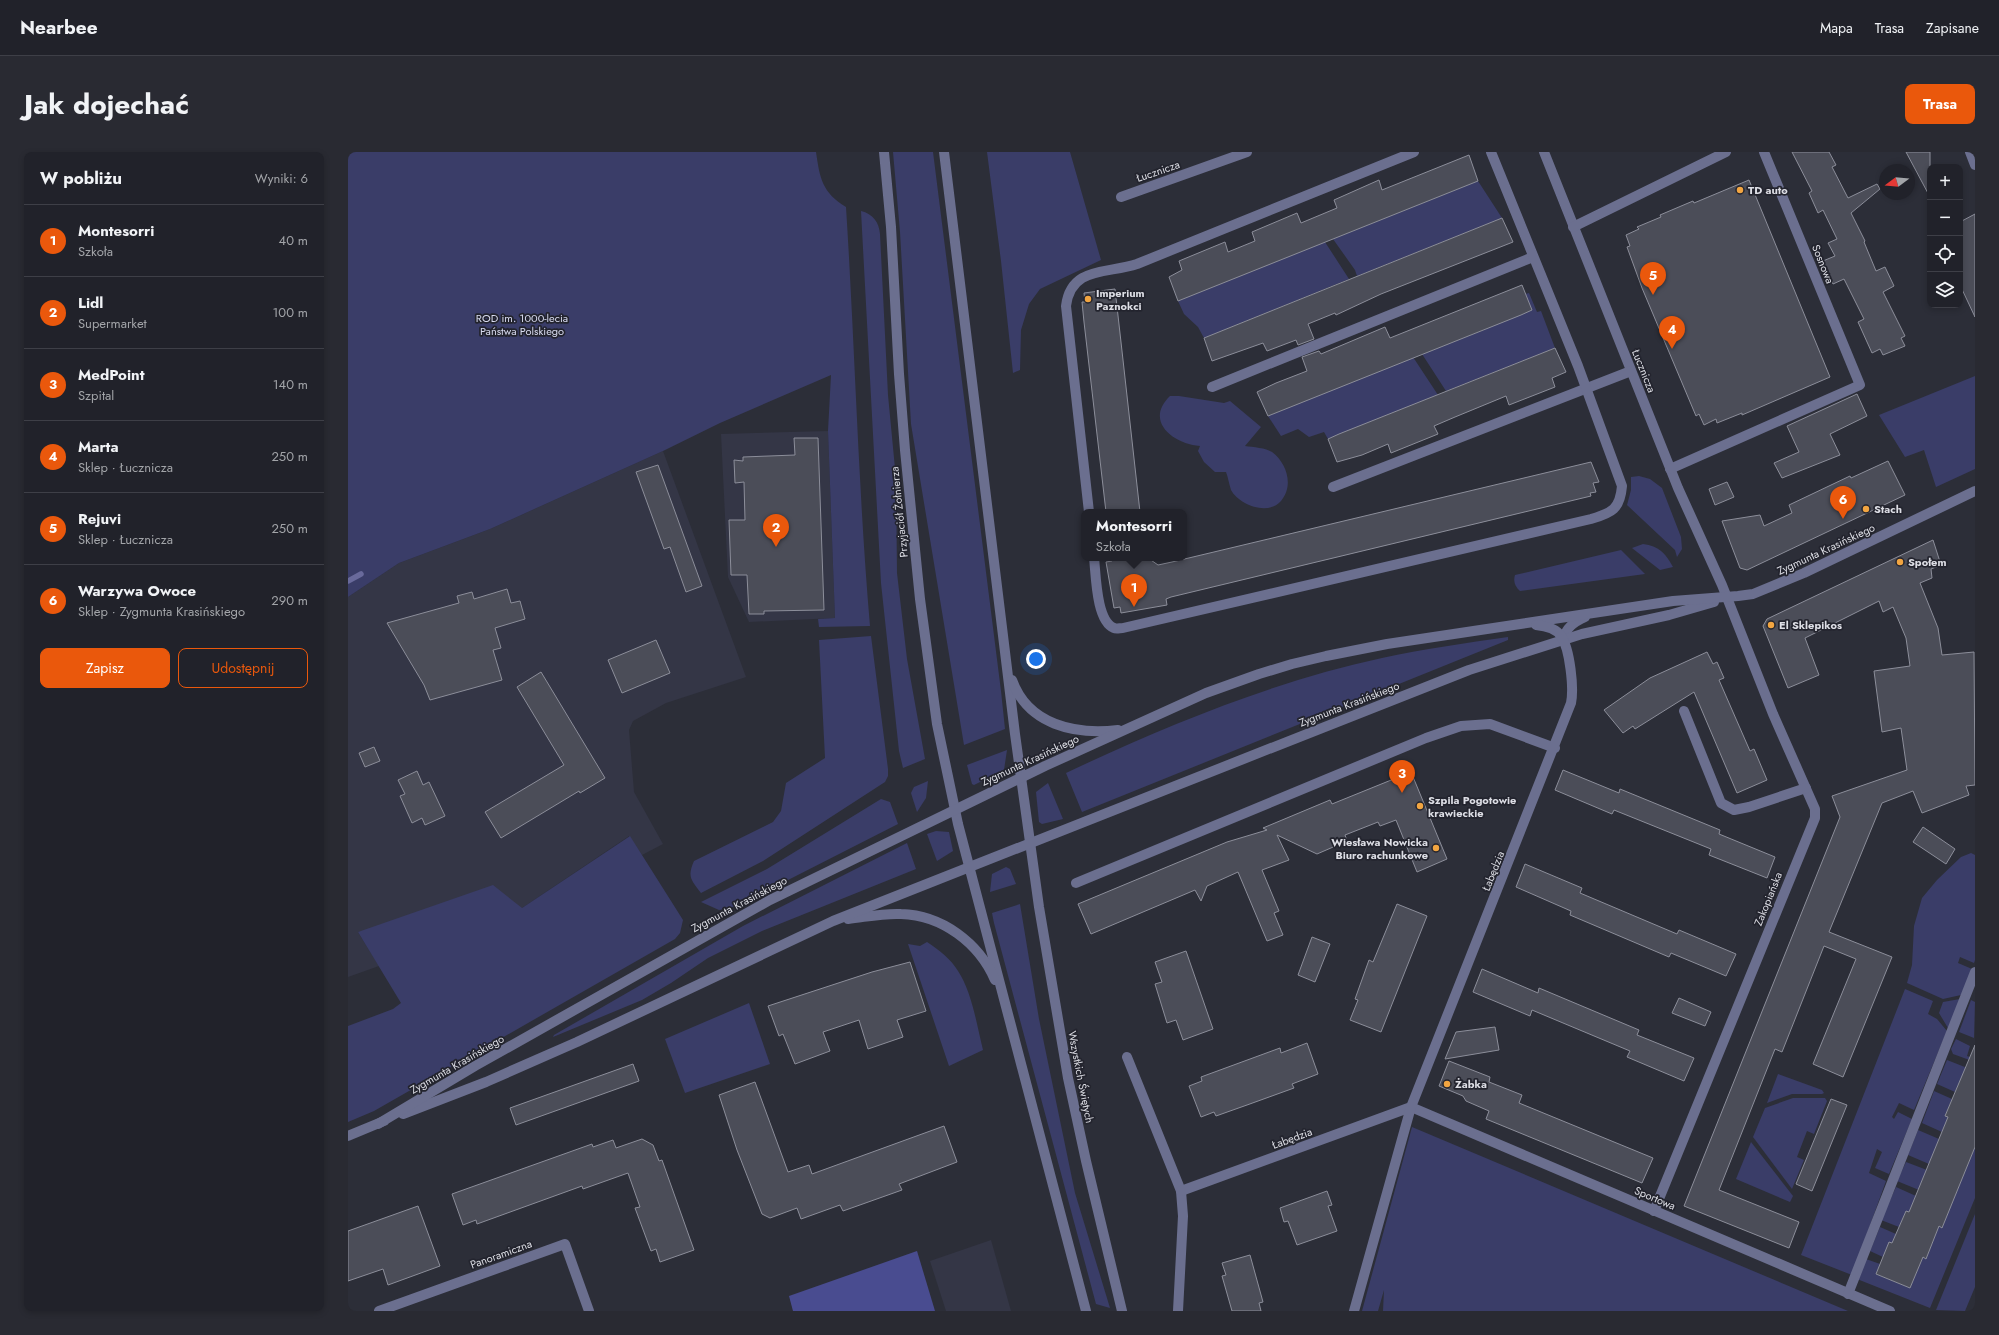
<!DOCTYPE html>
<html lang="pl">
<head>
<meta charset="utf-8">
<style>
	body { margin:0; font-family:Jost,sans-serif; background:#292a32; color:#f1f3f6 }
	.controls { position:absolute; right:12px; top:12px; display:grid; overflow:hidden; border-radius:8px; box-shadow:0 2px 6px #0003 }
	.controls button { width:36px; height:36px; display:grid; place-items:center; padding:0; border:0; border-bottom:1px solid #3e3f47; background:#21222a; color:#f1f3f6; font:20px sans-serif }
	.compass { position:absolute; left:1531px; top:12px; width:36px; height:36px; border-radius:50%; background:#21222a; box-shadow:0 2px 6px #0003; rotate:254deg }
	.you { position:absolute; left:688px; top:507px; width:14px; height:14px; margin:-10px; border:3px solid #fff; border-radius:50%; background:#1a73e8; box-shadow:0 0 0 6px #1a73e833 }
	.badge { display:grid; place-items:center; width:26px; height:26px; border-radius:50%; background:#ea580c; color:#fff; font-size:13px; font-weight:700 }
	.pin { position:absolute; translate:-50% -33px; filter:drop-shadow(0 1px 2px #0008) }
	.pin::after { content:''; position:absolute; top:21px; width:14px; height:12px; background:inherit; clip-path:polygon(0 0,100% 0,50% 100%) }
	.popup { position:absolute; left:733px; top:357px; width:106px; height:52px; box-sizing:border-box; display:grid; place-content:center; border-radius:8px; background:#21222a; filter:drop-shadow(0 1px 3px #0005); font-size:13px; white-space:nowrap; color:#a2a4a8 }
	.popup b { font-size:15px; color:#f1f3f6 }
	.popup::after { content:''; position:absolute; left:50%; top:100%; margin-left:-8px; border:8px solid transparent; border-top-color:#21222a }
	.list { margin:0; padding:0; list-style:none }
	h2 { display:flex; justify-content:space-between; align-items:center; height:52px; margin:0; padding:0 16px; font-size:17px }
	h2 small { font-size:13px; font-weight:400; color:#a2a4a8 }
	.list li { display:grid; grid-template-columns:26px 1fr auto; gap:12px; align-items:center; box-sizing:border-box; height:72px; padding:0 16px; border-top:1px solid #3e3f47 }
	.list b { display:block; font-size:15px; white-space:nowrap }
	.list p { margin:0; font-size:13px; white-space:nowrap; color:#a2a4a8 }
	.list em { font-size:13px; font-style:normal; color:#a2a4a8 }
	.actions { display:flex; gap:8px; padding:12px 16px }
	.actions a { flex:1; padding:9px 0; border:1px solid #ea580c; border-radius:8px; text-align:center; font-size:14px; color:#ea580c }
	.actions .main { background:#ea580c; color:#fff }
	.icon { flex:none; width:22px; height:22px; fill:none; stroke:currentColor; stroke-width:2; stroke-linecap:round; stroke-linejoin:round }
	.map { position:relative; flex:none; width:1627px; height:1159px; overflow:hidden; border-radius:8px }
	header { display:flex; align-items:center; gap:24px; box-sizing:border-box; height:56px; padding:0 20px; background:#21222a; border-bottom:1px solid #3e3f47 }
	header strong { font-size:19px }
	nav { display:flex; gap:22px; margin-inline-start:auto; font-size:14px }
	.intro { display:flex; align-items:center; justify-content:space-between; box-sizing:border-box; height:96px; padding:0 24px }
	h1 { margin:0; font-size:28px }
	.button { padding:10px 18px; border-radius:8px; background:#ea580c; color:#fff; font-size:14px; font-weight:700 }
	main { display:flex; gap:24px; padding:0 24px }
	aside { flex:1; background:#21222a; border-radius:8px; box-shadow:0 2px 6px #0003 }
	.map>svg:first-child { display:block }
	.built { fill:#343646 }
	.green { fill:#3a3d68 }
	.forest { fill:#494c90 }
	.lines { fill:none; stroke-linecap:round; stroke-linejoin:round }
	.stream { stroke:#696a9b; stroke-width:5.5 }
	.building { fill:#4b4d58; stroke:#8c8e9a }
	.minor { stroke:#6b6f8f; stroke-width:10 }
	.poi-dot { fill:#f2a541; stroke:#23242e; stroke-width:1.5 }
	.labels { text-anchor:middle; dominant-baseline:central; stroke-width:3.5; stroke-linejoin:round; paint-order:stroke }
	.street-label { font-size:11px; fill:#dddee5; stroke:#23242e }
	.poi-label { font-size:11px; font-weight:bold; fill:#dddee5; stroke:#23242e; text-anchor:start }
	.park-label { font-size:11px; fill:#d9dcf1; stroke:#23242e }
</style>
</head>
<body>
<header>
<strong>Nearbee</strong>
<nav><a>Mapa</a><a>Trasa</a><a>Zapisane</a></nav>
</header>
<div class="intro"><h1>Jak dojechać</h1><a class="button">Trasa</a></div>
<main>
<aside>
<h2>W pobliżu<small>Wyniki: 6</small></h2>
<ul class="list">
<li><span class="badge">1</span><div><b>Montesorri</b><p>Szkoła</p></div><em>40 m</em></li>
<li><span class="badge">2</span><div><b>Lidl</b><p>Supermarket</p></div><em>100 m</em></li>
<li><span class="badge">3</span><div><b>MedPoint</b><p>Szpital</p></div><em>140 m</em></li>
<li><span class="badge">4</span><div><b>Marta</b><p>Sklep · Łucznicza</p></div><em>250 m</em></li>
<li><span class="badge">5</span><div><b>Rejuvi</b><p>Sklep · Łucznicza</p></div><em>250 m</em></li>
<li><span class="badge">6</span><div><b>Warzywa Owoce</b><p>Sklep · Zygmunta Krasińskiego</p></div><em>290 m</em></li>
</ul>
<div class="actions"><a class="main">Zapisz</a><a>Udostępnij</a></div>
</aside>
<div class="map">
<svg width="1627" height="1159" viewBox="0 0 1627 1159">
	<rect width="100%" height="100%" fill="#2c2e38"/>
	<g class="built">
		<path d="M480,279L487,466L401,470L380,425L373,282Z"/>
		<path d="M315,299L398,525L318,551L285,569L281,578L286,640L315,692L294,703L281,684L174,756L10,780L31,814L0,825V445L51,411L142,377Z"/>
		<path d="M643,1088L663,1159H598L582,1109Z"/>
	</g>
	<g class="green">
		<path d="M0,0H468C472,27 474,40 498,55C507,195 510,335 522,474L471,475L470,467L487,466L480,279L483,223L372,271L315,299L142,377L51,411L0,445Z"/>
		<path d="M545,0H585L653,539L657,577L616,593L563,272L552,80Z"/>
		<path d="M639,0H722L753,108L692,137L681,152L673,178L672,218L665,221L653,109Z"/>
		<path d="M1130,29L1154,66L1009,124L1007,118L985,87Z"/>
		<path d="M513,59C525,62 531,70 532,82L540,243L548,327L549,421L559,507L577,607L555,616L551,599L533,431Z"/>
		<path d="M977,90L1001,127L856,186L850,175L836,162L830,149Z"/>
		<path d="M1181,141L1189,160L1193,159L1207,196L1098,239L1074,202L1136,178L1177,142Z"/>
		<path d="M1065,205L1090,243L980,287L976,280L961,285L950,277L933,284L920,264Z"/>
		<path d="M1627,224V317L1588,335L1576,298L1557,305L1531,263Z"/>
		<path d="M822,244H831L876,251L882,249L913,275L897,294C905,295 918,296 924,300C939,311 946,334 933,349C920,364 891,353 883,338C881,332 880,325 878,320H867L856,310L850,299L852,294C825,292 796,269 822,244Z"/>
		<path d="M1291,324L1302,327L1314,336L1333,385L1334,397L1329,405L1327,398L1279,353L1283,338V325Z"/>
		<path d="M1295,392C1311,394 1317,401 1325,415L1312,418L1284,396Z"/>
		<path d="M1273,398L1297,422L1172,439C1167,434 1165,430 1167,423Z"/>
		<path d="M523,484L540,617V624L537,630L415,709L353,741C343,728 339,725 346,709L425,670L433,659L438,631L477,606L471,488Z"/>
		<path d="M1160,485V488L734,660L718,621C817,574 927,529 1034,506C1075,497 1118,491 1160,485Z"/>
		<path d="M659,598L656,618L626,633L624,632L619,613Z"/>
		<path d="M580,629L578,646L569,660L563,641L566,635Z"/>
		<path d="M700,631L715,667L694,672L691,670L688,640Z"/>
		<path d="M533,647L542,650L550,672L389,754L371,758L353,750L419,717Z"/>
		<path d="M588,679L601,680L605,699L589,709L579,682Z"/>
		<path d="M282,684L335,768L332,781L327,787L26,959L0,970V874L45,857L53,851L10,780L145,733L174,756Z"/>
		<path d="M559,691L568,717L414,779L360,806L323,831L294,848L205,885L206,883L395,774Z"/>
		<path d="M1623,701L1627,703V808L1626,811L1612,805L1610,811L1624,817L1613,843L1595,847L1559,831L1564,813L1566,774L1574,746L1589,728L1613,705Z"/>
		<path d="M658,715L662,717L668,732L642,740L644,722Z"/>
		<path d="M672,752L691,867L727,1041L762,1156L748,1152L646,771L644,761Z"/>
		<path d="M579,790C591,798 603,807 610,819C624,840 629,874 635,898L601,914L560,792L572,794Z"/>
		<path d="M1557,837L1585,849L1580,862L1589,867L1599,879L1566,958L1551,951L1544,965L1546,967L1550,960L1564,967L1541,1022L1527,1016L1534,1000L1529,997L1521,1021L1538,1029L1504,1123L1453,1103Z"/>
		<path d="M1612,847L1600,876L1591,861L1595,850Z"/>
		<path d="M1623,848L1627,850L1626,886L1611,880Z"/>
		<path d="M401,851L422,912L337,941L317,887Z"/>
		<path d="M1608,887L1622,894L1619,904L1627,907V910L1605,902L1603,897Z"/>
		<path d="M1599,908L1627,919L1611,931L1607,940L1589,932Z"/>
		<path d="M1430,922L1474,938L1476,941L1474,942H1444L1419,951Z"/>
		<path d="M1586,939L1604,947L1597,964L1600,965L1594,980L1574,971Z"/>
		<path d="M1445,946H1477L1479,949L1466,982L1459,979L1449,1005L1456,1008L1444,1037L1405,985L1417,956Z"/>
		<path d="M1064,975L1500,1159H1035L1036,1138L1030,1159H1014Z"/>
		<path d="M1570,978L1591,987L1581,1012L1560,1003Z"/>
		<path d="M1403,990L1445,1044L1442,1050L1388,1027Z"/>
		<path d="M1627,995V1046L1582,1156L1509,1127L1518,1107L1532,1112L1528,1122L1562,1136L1575,1105L1578,1106L1591,1074L1594,1075Z"/>
		<path d="M1558,1010L1579,1018L1571,1038L1549,1029Z"/>
		<path d="M1548,1035L1568,1044L1561,1060L1558,1059L1551,1075L1533,1068Z"/>
		<path d="M1627,1062V1135L1617,1159L1588,1158Z"/>
		<path d="M1532,1075L1548,1082L1545,1091L1535,1105L1522,1099Z"/>
	</g>
	<path class="forest" d="M569,1099L587,1159H445L441,1144Z"/>
	<g class="lines">
		<path class="stream" d="M0,429L13,422"/>
	</g>
	<g class="building">
		<path d="M1444,0H1481L1488,13L1484,15L1500,46L1529,32L1532,37L1503,61L1517,89L1516,90L1528,119L1537,115L1546,134L1535,140L1557,184L1553,186L1557,194L1535,203L1532,197L1524,201L1510,170L1516,167L1496,127L1485,132L1475,109L1487,104L1480,91L1489,87L1475,58L1470,61L1461,41L1464,39Z"/>
		<path d="M1558,0H1582V45Z"/>
		<path d="M1121,3L1130,29L830,149L821,125L834,118L831,109L877,90L880,100L907,89L904,80L949,61L953,71L989,56L986,48L1031,28L1034,38Z"/>
		<path d="M1401,28L1482,225L1394,263V261L1369,271L1368,267L1356,273L1351,262L1348,264L1294,136L1279,95L1282,94L1278,83L1291,77L1289,75L1313,65L1312,63L1345,49L1346,51Z"/>
		<path d="M1627,62V165L1612,133V70Z"/>
		<path d="M1154,66L1165,90L1033,142L988,163L987,161L960,172L966,187L950,193L948,188L919,199L915,191L864,209L856,186Z"/>
		<path d="M1174,133L1184,158L1173,163L920,264L909,240L928,231L959,219L954,205L971,199L973,202L1037,175L1042,186Z"/>
		<path d="M767,137L774,199L792,360H758L736,170L734,150H737L736,141Z"/>
		<path d="M1207,196L1218,220L1204,226L1207,235L1161,253L1158,244L1107,265L1086,274L1090,282L1043,301L1040,292L1014,303L989,310L980,287L991,282Z"/>
		<path d="M1509,242L1519,264L1482,282L1492,303L1434,326L1426,311L1451,300L1439,274Z"/>
		<path d="M446,286H470L476,458L416,459V462H401L399,423H383L381,368H397L396,330L387,331L386,308L395,309V305L447,303Z"/>
		<path d="M1540,309L1557,343L1399,418L1392,416L1374,369L1412,363L1416,374L1444,361L1441,353L1502,324L1503,326Z"/>
		<path d="M1243,310L1251,330L1245,331L1248,340L1242,341L1243,344L823,445L818,447L819,453L773,461L772,455L766,456L758,410L764,409L763,406H800L810,413L824,410Z"/>
		<path d="M310,313L354,434L338,440L322,395L316,397L288,320Z"/>
		<path d="M1379,330L1386,345L1367,353L1361,337Z"/>
		<path d="M1585,388L1593,413L1583,417L1584,426L1572,431L1590,476L1594,503L1626,500L1627,633L1618,634L1621,643L1574,661L1565,639L1534,651L1481,780L1544,805L1495,925L1465,912L1508,807L1476,794L1434,900L1427,897L1371,1038L1451,1070L1441,1096L1336,1054L1492,665L1484,644L1559,618L1553,576L1534,580L1526,519L1562,514L1558,486L1545,455L1535,460L1531,449L1457,486L1471,523L1440,536L1415,474L1419,467Z"/>
		<path d="M159,437L163,451L172,449L177,467L147,476L153,496L145,498L154,528L82,548L76,533L39,471L111,451L109,444L124,440L126,447Z"/>
		<path d="M308,488L322,521L274,541L260,508Z"/>
		<path d="M1359,500L1365,512L1369,510L1376,526L1371,528L1402,599L1406,597L1419,628L1389,641L1346,540L1287,577L1285,574L1275,581L1256,558L1302,526Z"/>
		<path d="M193,520L257,626L232,641L231,639L153,686L137,660L216,613L169,535Z"/>
		<path d="M26,595L32,609L17,615L11,601Z"/>
		<path d="M1215,618L1271,641L1272,637L1372,678L1371,682L1427,705L1419,726L1361,703L1363,697L1266,658L1264,662L1207,638Z"/>
		<path d="M69,619L75,633L81,630L97,664L77,673L74,666L64,671L52,644L57,642L50,628Z"/>
		<path d="M1063,620L1099,707L1069,720L1048,668L1032,674L1030,670L997,683L999,689L969,702L929,683L941,708L914,718L931,759L926,761L935,783L919,789L890,720L859,734L853,749L847,738L743,782L730,752L879,690L919,678L915,676L982,648L984,652Z"/>
		<path d="M1575,675L1607,697L1598,712L1565,690Z"/>
		<path d="M1177,712L1234,736L1232,741L1329,782L1331,778L1388,802L1378,824L1323,801L1321,805L1222,763L1223,759L1168,735Z"/>
		<path d="M1049,752L1079,764L1033,880L1002,868L1010,848L1007,847L1021,808L1025,810Z"/>
		<path d="M964,785L982,792L967,830L950,823Z"/>
		<path d="M838,799L865,877L835,888L828,868L819,871L807,832L814,830L807,810Z"/>
		<path d="M562,810L578,859L549,868L555,885L520,897L511,868L475,880L482,899L447,912L435,882L431,884L420,854L524,820Z"/>
		<path d="M1134,817L1190,841L1191,836L1291,878L1289,883L1346,906L1336,929L1279,905L1282,899L1184,858L1182,864L1125,840Z"/>
		<path d="M1331,846L1363,860L1357,874L1324,861Z"/>
		<path d="M1147,875L1151,898L1097,907L1108,880Z"/>
		<path d="M959,891L970,922L944,932L946,936L899,953L868,964L866,960L853,965L841,934L854,929L853,925L932,896L933,901Z"/>
		<path d="M1627,893V995L1594,1076L1591,1074L1578,1107L1575,1105L1562,1136L1528,1122L1541,1090L1544,1091L1558,1059L1561,1060L1600,965L1597,964Z"/>
		<path d="M1101,909L1142,925L1141,930L1174,943L1171,951L1305,1006L1294,1031L1138,967L1141,959L1118,949L1115,944L1091,934Z"/>
		<path d="M285,912L291,929L168,973L162,956Z"/>
		<path d="M407,930L440,1020L461,1013L464,1022L596,974L609,1010L551,1032L554,1038L495,1059L492,1053L453,1067L449,1056L422,1066L414,1062L389,998L371,943Z"/>
		<path d="M1483,947L1499,953L1464,1039L1448,1032Z"/>
		<path d="M294,987L305,993L311,1009L314,1008L346,1098L312,1110L308,1097L303,1099L287,1056L292,1055L280,1021L235,1037L234,1034L129,1072L128,1068L115,1073L104,1042L244,992L245,995L265,988L268,996Z"/>
		<path d="M979,1039L984,1053L980,1054L989,1079L949,1093L940,1069L936,1070L932,1056Z"/>
		<path d="M70,1054L92,1114L40,1133L35,1117L0,1129V1079Z"/>
		<path d="M902,1103L915,1150L911,1151L913,1159H884L874,1124L878,1123L874,1111Z"/>
	</g>
	<g class="lines">
		<g class="minor">
			<path d="M536,0L543,75L551,222L557,298L572,447L589,572L610,672L738,1159"/>
			<path d="M596,0L667,582L691,755L720,926L738,1009L774,1159"/>
			<path d="M1196,0L1330,336L1374,433L1425,562L1467,657V666L1306,1059"/>
			<path d="M1622,0L1627,13"/>
			<path d="M773,45L899,0"/>
			<path d="M1225,75L1378,0"/>
			<path d="M864,235L1185,105"/>
			<path d="M1322,317L1512,233L1416,0"/>
			<path d="M985,335L1283,219"/>
			<path d="M741,360L718,154C723,114 759,122 789,112L1066,0"/>
			<path d="M746,406C748,422 748,469 766,476C768,477 772,476 775,476L1243,367C1264,361 1272,357 1274,334L1230,214L1143,0"/>
			<path d="M1215,489C1217,476 1226,470 1237,465"/>
			<path d="M664,528C680,573 727,583 770,578"/>
			<path d="M1336,559L1373,651L1386,658L1401,655L1458,636"/>
			<path d="M728,731L1078,586L1113,574L1142,572L1207,596"/>
			<path d="M500,767C518,765 535,761 553,762C594,763 631,791 647,828"/>
			<path d="M779,905L833,1039L835,1064L830,1159"/>
			<path d="M1063,955L1542,1159"/>
			<path d="M55,962L138,930L229,890L485,769L1121,518L1234,482L1321,463L1366,450"/>
			<path d="M30,972L127,914L422,748L697,614L858,541L911,522L944,512L978,504L1039,492L1325,449L1390,444L1405,442L1456,421L1627,339"/>
			<path d="M0,984L36,969"/>
			<path d="M833,1039L1063,955"/>
			<path d="M1500,1142L1627,820"/>
			<path d="M31,1159L217,1092L241,1159"/>
			<path d="M1006,1159L1063,955L1223,551C1226,536 1222,497 1213,484C1208,476 1197,474 1188,473"/>
		</g>
	</g>
	<g class="poi-dot">
		<circle cx="1392" cy="38" r="4"/>
		<circle cx="740" cy="147" r="4"/>
		<circle cx="1518" cy="357" r="4"/>
		<circle cx="1552" cy="410" r="4"/>
		<circle cx="1423" cy="473" r="4"/>
		<circle cx="1072" cy="654" r="4"/>
		<circle cx="1088" cy="696" r="4"/>
		<circle cx="1099" cy="932" r="4"/>
	</g>
	<g class="labels">
		<g class="street-label">
			<text transform="translate(810 19) rotate(-19)">Łucznicza</text>
			<text transform="translate(1475 112) rotate(68)">Sosnowa</text>
			<text transform="translate(1296 219) rotate(68)">Łucznicza</text>
			<text transform="translate(551 360) rotate(-96)">Przyjaciół Żołnierza</text>
			<text transform="translate(1478 397) rotate(-25)">Zygmunta Krasińskiego</text>
			<text transform="translate(1001 552) rotate(-21)">Zygmunta Krasińskiego</text>
			<text transform="translate(682 608) rotate(-25)">Zygmunta Krasińskiego</text>
			<text transform="translate(1145 719) rotate(-68)">Łabędzia</text>
			<text transform="translate(1420 747) rotate(-68)">Zakopiańska</text>
			<text transform="translate(391 752) rotate(-28)">Zygmunta Krasińskiego</text>
			<text transform="translate(109 912) rotate(-30)">Zygmunta Krasińskiego</text>
			<text transform="translate(733 925) rotate(79)">Wszystkich Świętych</text>
			<text transform="translate(944 986) rotate(-20)">Łabędzia</text>
			<text transform="translate(1307 1046) rotate(23)">Sportowa</text>
			<text transform="translate(153 1102) rotate(-20)">Panoramiczna</text>
		</g>
		<g class="poi-label">
			<text x="1400" y="38">TD auto</text>
			<text x="748" y="141">Imperium<tspan x="748" dy="13">Paznokci</tspan></text>
			<text x="1526" y="357">Stach</text>
			<text x="1560" y="410">Społem</text>
			<text x="1431" y="473">El Sklepikos</text>
			<text x="1080" y="648">Szpila Pogotowie<tspan x="1080" dy="13">krawieckie</tspan></text>
			<text x="1080" y="690" text-anchor="end">Wiesława Nowicka<tspan x="1080" dy="13">Biuro rachunkowe</tspan></text>
			<text x="1107" y="932">Żabka</text>
		</g>
		<g class="park-label">
			<text x="174" y="166">ROD im. 1000-lecia<tspan x="174" dy="13">Państwa Polskiego</tspan></text>
		</g>
	</g>
</svg>
<div class="controls">
<button>+</button>
<button>−</button>
<button><svg class="icon" aria-label="locate" viewBox="0 0 24 24"><circle cx="12" cy="12" r="6"/><path d="M12 2v4M12 18v4M2 12h4M18 12h4"/></svg></button>
<button><svg class="icon" aria-label="layers" viewBox="0 0 24 24"><path d="M12 4l9 5-9 5-9-5zM3 14l9 5 9-5"/></svg></button>
</div>
<svg class="compass" viewBox="-18 -18 36 36"><path d="M0-13l5 13h-10z" fill="#e53935"/><path d="M0 13l5-13h-10z" fill="#a2a4a8"/></svg>
<div class="you"></div>
<div class="pin badge" style="left:786px;top:455px">1</div>
<div class="popup"><b>Montesorri</b>Szkoła</div>
<div class="pin badge" style="left:428px;top:395px">2</div>
<div class="pin badge" style="left:1054px;top:641px">3</div>
<div class="pin badge" style="left:1324px;top:197px">4</div>
<div class="pin badge" style="left:1305px;top:143px">5</div>
<div class="pin badge" style="left:1495px;top:367px">6</div>
</div>
</main>
</body>
</html>
